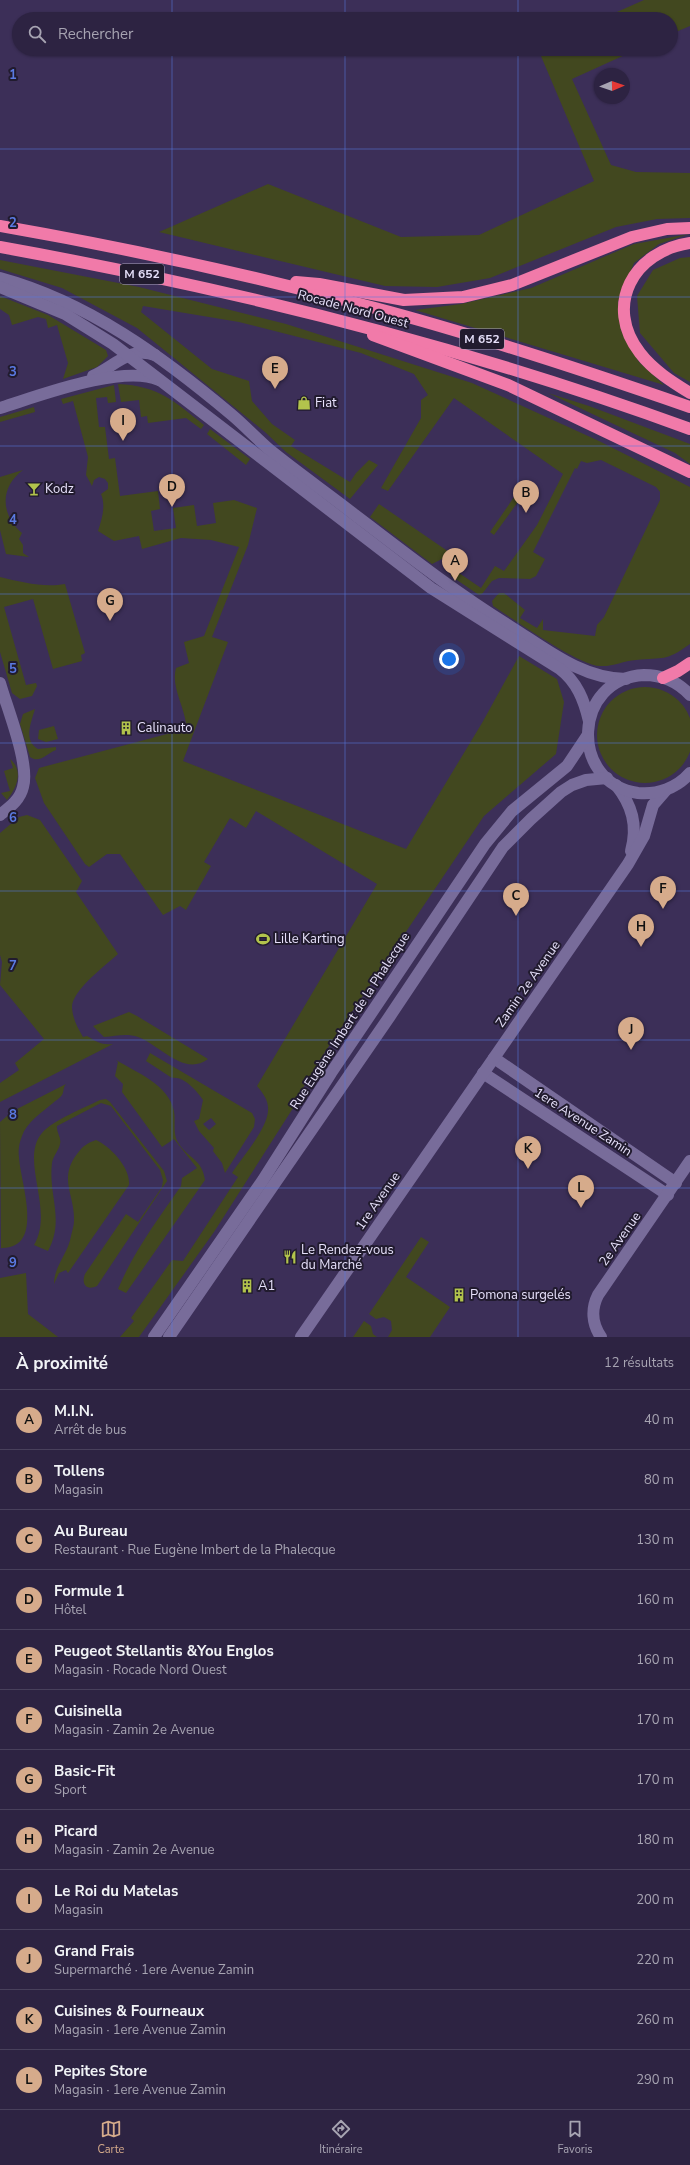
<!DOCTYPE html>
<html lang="fr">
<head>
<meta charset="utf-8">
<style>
	body { margin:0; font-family:"Nunito Sans",sans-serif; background:#392f4d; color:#f1f3f6 }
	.compass { position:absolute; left:594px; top:68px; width:36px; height:36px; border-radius:50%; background:#2d2342; box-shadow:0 1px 3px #0004; rotate:88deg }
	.you { position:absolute; left:449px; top:659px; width:14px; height:14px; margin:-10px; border:3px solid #fff; border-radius:50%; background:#1a73e8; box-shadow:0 0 0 6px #1a73e833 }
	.badge { display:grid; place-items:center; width:26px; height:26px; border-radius:50%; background:#d6ab8b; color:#111; font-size:13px; font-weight:700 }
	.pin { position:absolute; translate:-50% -33px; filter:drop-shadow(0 1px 2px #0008) }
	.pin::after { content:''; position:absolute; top:21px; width:14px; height:12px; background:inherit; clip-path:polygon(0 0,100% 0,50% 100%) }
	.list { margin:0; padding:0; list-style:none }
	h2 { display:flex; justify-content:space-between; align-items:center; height:52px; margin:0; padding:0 16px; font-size:17px }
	h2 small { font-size:13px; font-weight:400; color:#a7a4b2 }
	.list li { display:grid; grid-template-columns:26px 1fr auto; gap:12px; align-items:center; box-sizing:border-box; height:60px; padding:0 16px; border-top:1px solid #48405b }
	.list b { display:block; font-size:15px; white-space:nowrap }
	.list p { margin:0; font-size:13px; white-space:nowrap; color:#a7a4b2 }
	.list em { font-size:13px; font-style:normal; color:#a7a4b2 }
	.icon { flex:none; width:22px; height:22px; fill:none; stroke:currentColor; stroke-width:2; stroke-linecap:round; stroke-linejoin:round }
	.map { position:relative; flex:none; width:690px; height:1337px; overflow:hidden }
	.search { position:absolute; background:#2d2342; box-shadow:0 1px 3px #0004; left:12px; right:12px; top:12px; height:44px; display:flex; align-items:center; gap:10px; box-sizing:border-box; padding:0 14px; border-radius:22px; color:#a7a4b2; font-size:15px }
	.sheet { height:772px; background:#2d2342 }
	nav { display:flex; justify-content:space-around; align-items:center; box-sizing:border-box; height:56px; border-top:1px solid #48405b; background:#2d2342; font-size:11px; color:#a7a4b2 }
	nav a { display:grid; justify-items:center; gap:2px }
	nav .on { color:#d6ab8b }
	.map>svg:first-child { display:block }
	.green { fill:#42481f; fill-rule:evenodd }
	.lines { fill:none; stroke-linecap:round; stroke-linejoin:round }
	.street { stroke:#786c9a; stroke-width:12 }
	.secondary { stroke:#786c9a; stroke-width:12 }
	.highway { stroke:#f17aa9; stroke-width:12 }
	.grid { fill:none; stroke:#5a7ae2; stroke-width:1; stroke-opacity:0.55 }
	.labels { text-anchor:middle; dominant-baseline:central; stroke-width:4; stroke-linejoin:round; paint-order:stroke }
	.shield { fill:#211b2e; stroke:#aca6be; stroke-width:1 }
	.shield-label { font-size:12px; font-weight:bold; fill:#e7e1fb }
	.street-label { font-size:13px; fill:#e7e1fb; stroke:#211b2e }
	.poi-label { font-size:13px; fill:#e7e1fb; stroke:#211b2e; text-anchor:start }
	.grid-label { font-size:13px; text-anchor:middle; font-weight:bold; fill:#5a7ae2; stroke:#211b2e; stroke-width:4; stroke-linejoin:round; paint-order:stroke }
</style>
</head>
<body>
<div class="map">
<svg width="690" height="1337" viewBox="0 0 690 1337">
	<rect width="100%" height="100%" fill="#3c2f58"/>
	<g class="green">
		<path d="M644,0H690V26L671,34V19H601Z"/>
		<path d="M538,49H638L572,79L611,165L636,172L690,173V218L657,219L616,227L490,278L437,287L385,286L159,232L268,184L401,237L479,235L594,181Z"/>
		<path d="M689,234L659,244L634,263L618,302L621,330L639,362L664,385L415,310L461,304L531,288L634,244Z"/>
		<path d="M690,257V382L674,373L640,333L637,296L653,270L680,258Z"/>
		<path d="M0,260L139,287L286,324L472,383L599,441L690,487V644C665,662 664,657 636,660C623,661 612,667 600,666C578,665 515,620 493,606L492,601L499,593H504L525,610L520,618L537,628L543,619V630L595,636L597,625L604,617L660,500V492L656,487L601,460L587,463L581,461L577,469L575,468L533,552L545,559L536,576L530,579L499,578L492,581L482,594L479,595L451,576L452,567L459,558L466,563L459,573L481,588L495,566L504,571L537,525L563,474L454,398L388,491L381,488L421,418V400L428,395L414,374L361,353L239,322L143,306L141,312L212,369L249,381L252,401L272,424L295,440L291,446L350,482L356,473L369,460L378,465L350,499L286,452L265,432L137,328L62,288L0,269Z"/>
		<path d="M0,296L48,315L106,350L108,356L97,367L63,379L68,363L57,325L48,328L46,319L38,317L12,325L9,315L0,309Z"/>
		<path d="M118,384C159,386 174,401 204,425L201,429L186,418L148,423L147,416L141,417L139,400L121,402Z"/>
		<path d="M114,385L116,402L108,403L107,397L96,398L99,427H105L109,459L115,458L120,496L158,491L160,509L151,511L154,531L176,528L173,508L194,505L197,526L216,523L213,503L234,500L257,508L248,545L212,637L228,642L183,761L406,849L482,723L519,656L557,679L564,702L556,754L484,816L325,1052L295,1101V1105L214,1232L139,1337H120L134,1321L131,1318L172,1260L183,1261L238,1177L232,1173C242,1158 267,1129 268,1111C269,1101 263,1093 257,1086L377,884L256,811L246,828L230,818L204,862L211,866L186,910L180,906L163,915L120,854H107L89,867L85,864L44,803L35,778L39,768L182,730L186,723C183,704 171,686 176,668L189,663L184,642L204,636L239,547L211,540L181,538L142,549L139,536L114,541L98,531C102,519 106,506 101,494L108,489V483L105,479L99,477L94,480L92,486L86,475L88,457L73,401L63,404L61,399Z"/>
		<path d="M548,393L589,406L690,444V464L675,453Z"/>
		<path d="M34,407L35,412L0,422V417Z"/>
		<path d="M210,429L250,459L246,465L207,434Z"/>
		<path d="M23,470C0,487 0,514 22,533L19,539L23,545V553L29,557L6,554L0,530V477Z"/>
		<path d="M523,484L528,488L494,535L490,532Z"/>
		<path d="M379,504L449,552L442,559L432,564L370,517Z"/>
		<path d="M0,577C21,582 44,588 65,584L85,653L81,655L82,661L53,669L33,599L4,607L26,685L36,683L37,686L32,696L20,699L12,693L0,652Z"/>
		<circle cx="645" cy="735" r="48"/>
		<path d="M35,709C31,723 23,740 38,749L56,747V750C47,753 40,764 30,757L20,724L23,714Z"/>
		<path d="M54,726L58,739L46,742L38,739L39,730Z"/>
		<path d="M10,759C24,770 17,788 7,800L1,793L10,791L4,771L13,768Z"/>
		<path d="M27,815L40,820L82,881L76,892L118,954C106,965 71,991 72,1008C73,1020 78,1028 83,1037L87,1036C97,1042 101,1045 113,1044L0,1102V1083L19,1070L15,1063L44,1039L0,985L2,962L0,955V833L19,817Z"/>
		<path d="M129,1012L137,1016L208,1059C184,1077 160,1045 138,1037C127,1033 116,1036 104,1037L93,1026Z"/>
		<path d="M150,1053L252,1113L255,1119L254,1127L225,1173L222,1163L213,1151L214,1148L199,1131L194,1121L199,1119L203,1100C197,1091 184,1076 172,1078L146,1061ZM211,1118L216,1124L209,1130L203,1124Z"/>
		<path d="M116,1060C136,1072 169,1085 174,1111C176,1122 172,1134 179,1144C189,1159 202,1159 205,1180L126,1293L118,1289C134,1251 158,1219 181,1186L182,1178L197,1168L174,1139L162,1147L122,1092L123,1084L115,1076L118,1062Z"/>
		<path d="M66,1084C63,1087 64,1092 62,1095C60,1098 55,1101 53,1103C42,1112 26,1123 22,1136C19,1143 18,1151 19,1157C20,1182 46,1249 1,1248L0,1122L13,1111Z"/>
		<path d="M106,1099L110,1102L164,1171L167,1181L97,1286C86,1291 81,1284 85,1274L126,1214L138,1222L162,1187L163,1180L160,1170L111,1106L101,1103L57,1126C56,1132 62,1138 60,1144C59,1150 53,1156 52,1163C48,1195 65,1220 48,1251L34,1245C55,1209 19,1160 42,1133C53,1120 84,1108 100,1100Z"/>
		<path d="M96,1140C110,1146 131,1168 129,1185L68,1273L66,1270L59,1273L54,1284C54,1266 68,1254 71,1236C72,1231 74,1226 74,1221C75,1195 58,1179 77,1154C83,1146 87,1143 96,1140Z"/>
		<path d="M421,1237L429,1242L406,1277L450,1307L430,1337H388L392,1330L391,1321L384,1317L376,1319L369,1314Z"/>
		<path d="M26,1273L28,1314L58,1337H0V1278Z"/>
		<path d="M364,1321L371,1326L373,1334L377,1337H353Z"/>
	</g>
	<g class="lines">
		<g class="street">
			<path d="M93,376C115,366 130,346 155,355"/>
			<path d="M0,408C39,396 122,364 159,380"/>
			<path d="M0,683C7,708 30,764 23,787C20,800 10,807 0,815"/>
			<path d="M616,785C632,805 638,825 631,851"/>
			<path d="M494,1058L676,1183"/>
			<path d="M483,1073L668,1195"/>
			<path d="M301,1337L628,864L644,836L653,805L666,790"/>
			<path d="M601,1337C592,1324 591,1309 598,1295L690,1161"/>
		</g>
		<g class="secondary">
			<path d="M0,278C88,302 163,357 232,415C245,426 257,439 271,451C298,473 327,493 355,515C406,554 456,593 511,627C546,649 582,679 626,679"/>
			<path d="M0,287L65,314L113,344L431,588L560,669C577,682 584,700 589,721"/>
			<path d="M690,695C678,682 662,675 644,675C573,678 568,783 638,793C657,795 677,788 690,773"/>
			<path d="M154,1337L263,1180L331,1073L485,844L512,811L567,766L587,736"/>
			<path d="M169,1337L390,1016L503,847L531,819L561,792L572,785L586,780L607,778"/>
		</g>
		<g class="highway">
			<path d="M0,226C126,248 251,275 375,308C481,336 586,371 690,407"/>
			<path d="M690,243C634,251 603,305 640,353C653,370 672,382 690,393"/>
			<path d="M0,247C235,289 466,347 690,429"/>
			<path d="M296,282L319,284L404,300L463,297L512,285L632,237L667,229L690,228"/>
			<path d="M373,335L508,385L690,472"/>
			<path d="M663,678L678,671L690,663"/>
		</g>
	</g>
	<path class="grid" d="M172,0V19M345,0V19M518,0V19M172,49V1337M345,49V1337M518,49V1337M0,149H690M0,297H690M0,446H690M0,594H690M0,743H690M0,891H690M0,1040H690M0,1188H690"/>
	<defs>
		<g id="shop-bare" transform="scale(1.08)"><path d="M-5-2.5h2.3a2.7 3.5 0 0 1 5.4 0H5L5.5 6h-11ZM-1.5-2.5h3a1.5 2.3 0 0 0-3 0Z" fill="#b2c34c" stroke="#211b2e" stroke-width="2.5" paint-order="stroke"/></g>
		<g id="bar-bare" transform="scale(1.08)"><path d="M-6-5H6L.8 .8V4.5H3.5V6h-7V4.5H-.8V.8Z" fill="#b2c34c" stroke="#211b2e" stroke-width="2.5" paint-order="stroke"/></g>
		<g id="building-bare" transform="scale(1.08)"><path d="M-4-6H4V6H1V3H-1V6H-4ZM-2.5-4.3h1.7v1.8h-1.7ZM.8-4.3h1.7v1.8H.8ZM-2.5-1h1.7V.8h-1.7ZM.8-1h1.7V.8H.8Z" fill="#b2c34c" stroke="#211b2e" stroke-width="2.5" paint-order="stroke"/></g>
		<g id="stadium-bare" transform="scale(1.08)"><path d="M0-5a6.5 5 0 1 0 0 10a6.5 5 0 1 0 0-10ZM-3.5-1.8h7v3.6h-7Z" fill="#b2c34c" stroke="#211b2e" stroke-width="2.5" paint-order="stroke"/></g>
		<g id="restaurant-bare" transform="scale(1.08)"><path d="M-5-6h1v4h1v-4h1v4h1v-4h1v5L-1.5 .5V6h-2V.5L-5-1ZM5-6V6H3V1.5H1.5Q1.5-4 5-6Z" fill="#b2c34c" stroke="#211b2e" stroke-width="2.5" paint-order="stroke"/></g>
	</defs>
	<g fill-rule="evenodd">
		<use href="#shop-bare" x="304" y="403"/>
		<use href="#bar-bare" x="34" y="489"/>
		<use href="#building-bare" x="126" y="728"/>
		<use href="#stadium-bare" x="263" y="939"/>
		<use href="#restaurant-bare" x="290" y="1257"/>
		<use href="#building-bare" x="247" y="1286"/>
		<use href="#building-bare" x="459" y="1295"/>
	</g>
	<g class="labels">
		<g class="shield">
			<rect x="120" y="264" width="44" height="20" rx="3"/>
			<rect x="460" y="329" width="44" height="20" rx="3"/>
		</g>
		<g class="shield-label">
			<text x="142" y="274">M 652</text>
			<text x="482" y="339">M 652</text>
		</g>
		<g class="street-label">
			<text transform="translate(353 309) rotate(15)">Rocade Nord Ouest</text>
			<text transform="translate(528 984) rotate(-55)">Zamin 2e Avenue</text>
			<text transform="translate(350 1021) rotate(-57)">Rue Eugène Imbert de la Phalecque</text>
			<text transform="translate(583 1122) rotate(33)">1ere Avenue Zamin</text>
			<text transform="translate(378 1201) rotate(-55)">1re Avenue</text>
			<text transform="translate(620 1239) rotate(-55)">2e Avenue</text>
		</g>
		<g class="poi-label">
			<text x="315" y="403">Fiat</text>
			<text x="45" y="489">Kodz</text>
			<text x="137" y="728">Calinauto</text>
			<text x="274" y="939">Lille Karting</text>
			<text x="301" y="1250">Le Rendez-vous<tspan x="301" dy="15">du Marché</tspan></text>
			<text x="258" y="1286">A1</text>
			<text x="470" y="1295">Pomona surgelés</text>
		</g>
	</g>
	<g class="grid-label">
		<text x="13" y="79">1</text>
		<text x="13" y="227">2</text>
		<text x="13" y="376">3</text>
		<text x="13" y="524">4</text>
		<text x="13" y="673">5</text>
		<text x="13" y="822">6</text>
		<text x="13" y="970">7</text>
		<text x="13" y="1119">8</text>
		<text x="13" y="1267">9</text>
	</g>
</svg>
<svg class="compass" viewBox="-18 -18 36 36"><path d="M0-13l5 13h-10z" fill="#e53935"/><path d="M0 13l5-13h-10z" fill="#a7a4b2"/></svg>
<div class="you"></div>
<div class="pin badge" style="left:455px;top:581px">A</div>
<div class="pin badge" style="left:526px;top:513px">B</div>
<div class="pin badge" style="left:516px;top:916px">C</div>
<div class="pin badge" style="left:172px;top:507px">D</div>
<div class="pin badge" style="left:275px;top:389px">E</div>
<div class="pin badge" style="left:663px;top:909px">F</div>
<div class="pin badge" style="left:110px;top:621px">G</div>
<div class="pin badge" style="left:641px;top:947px">H</div>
<div class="pin badge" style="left:123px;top:441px">I</div>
<div class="pin badge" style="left:631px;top:1050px">J</div>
<div class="pin badge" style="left:528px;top:1169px">K</div>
<div class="pin badge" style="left:581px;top:1208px">L</div>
<div class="search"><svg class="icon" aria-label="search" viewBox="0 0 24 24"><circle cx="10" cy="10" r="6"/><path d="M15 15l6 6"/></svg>Rechercher</div>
</div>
<section class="sheet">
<h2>À proximité<small>12 résultats</small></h2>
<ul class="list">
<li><span class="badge">A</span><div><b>M.I.N.</b><p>Arrêt de bus</p></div><em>40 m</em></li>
<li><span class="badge">B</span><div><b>Tollens</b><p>Magasin</p></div><em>80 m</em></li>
<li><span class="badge">C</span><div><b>Au Bureau</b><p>Restaurant · Rue Eugène Imbert de la Phalecque</p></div><em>130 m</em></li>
<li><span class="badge">D</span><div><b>Formule 1</b><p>Hôtel</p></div><em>160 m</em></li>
<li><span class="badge">E</span><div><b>Peugeot Stellantis &amp;You Englos</b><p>Magasin · Rocade Nord Ouest</p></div><em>160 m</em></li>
<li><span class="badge">F</span><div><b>Cuisinella</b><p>Magasin · Zamin 2e Avenue</p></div><em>170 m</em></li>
<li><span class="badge">G</span><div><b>Basic-Fit</b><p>Sport</p></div><em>170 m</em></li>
<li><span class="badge">H</span><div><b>Picard</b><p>Magasin · Zamin 2e Avenue</p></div><em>180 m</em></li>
<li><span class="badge">I</span><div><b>Le Roi du Matelas</b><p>Magasin</p></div><em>200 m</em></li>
<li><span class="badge">J</span><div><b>Grand Frais</b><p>Supermarché · 1ere Avenue Zamin</p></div><em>220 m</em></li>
<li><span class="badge">K</span><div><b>Cuisines &amp; Fourneaux</b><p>Magasin · 1ere Avenue Zamin</p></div><em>260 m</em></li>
<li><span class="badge">L</span><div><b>Pepites Store</b><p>Magasin · 1ere Avenue Zamin</p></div><em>290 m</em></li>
</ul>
</section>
<nav>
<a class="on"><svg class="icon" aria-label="map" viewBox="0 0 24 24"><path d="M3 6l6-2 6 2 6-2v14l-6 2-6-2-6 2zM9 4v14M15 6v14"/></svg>Carte</a>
<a><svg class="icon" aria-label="directions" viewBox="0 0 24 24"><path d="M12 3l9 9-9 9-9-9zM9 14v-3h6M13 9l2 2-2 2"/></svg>Itinéraire</a>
<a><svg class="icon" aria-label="saved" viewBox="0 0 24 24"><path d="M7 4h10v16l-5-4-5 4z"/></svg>Favoris</a>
</nav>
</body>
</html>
